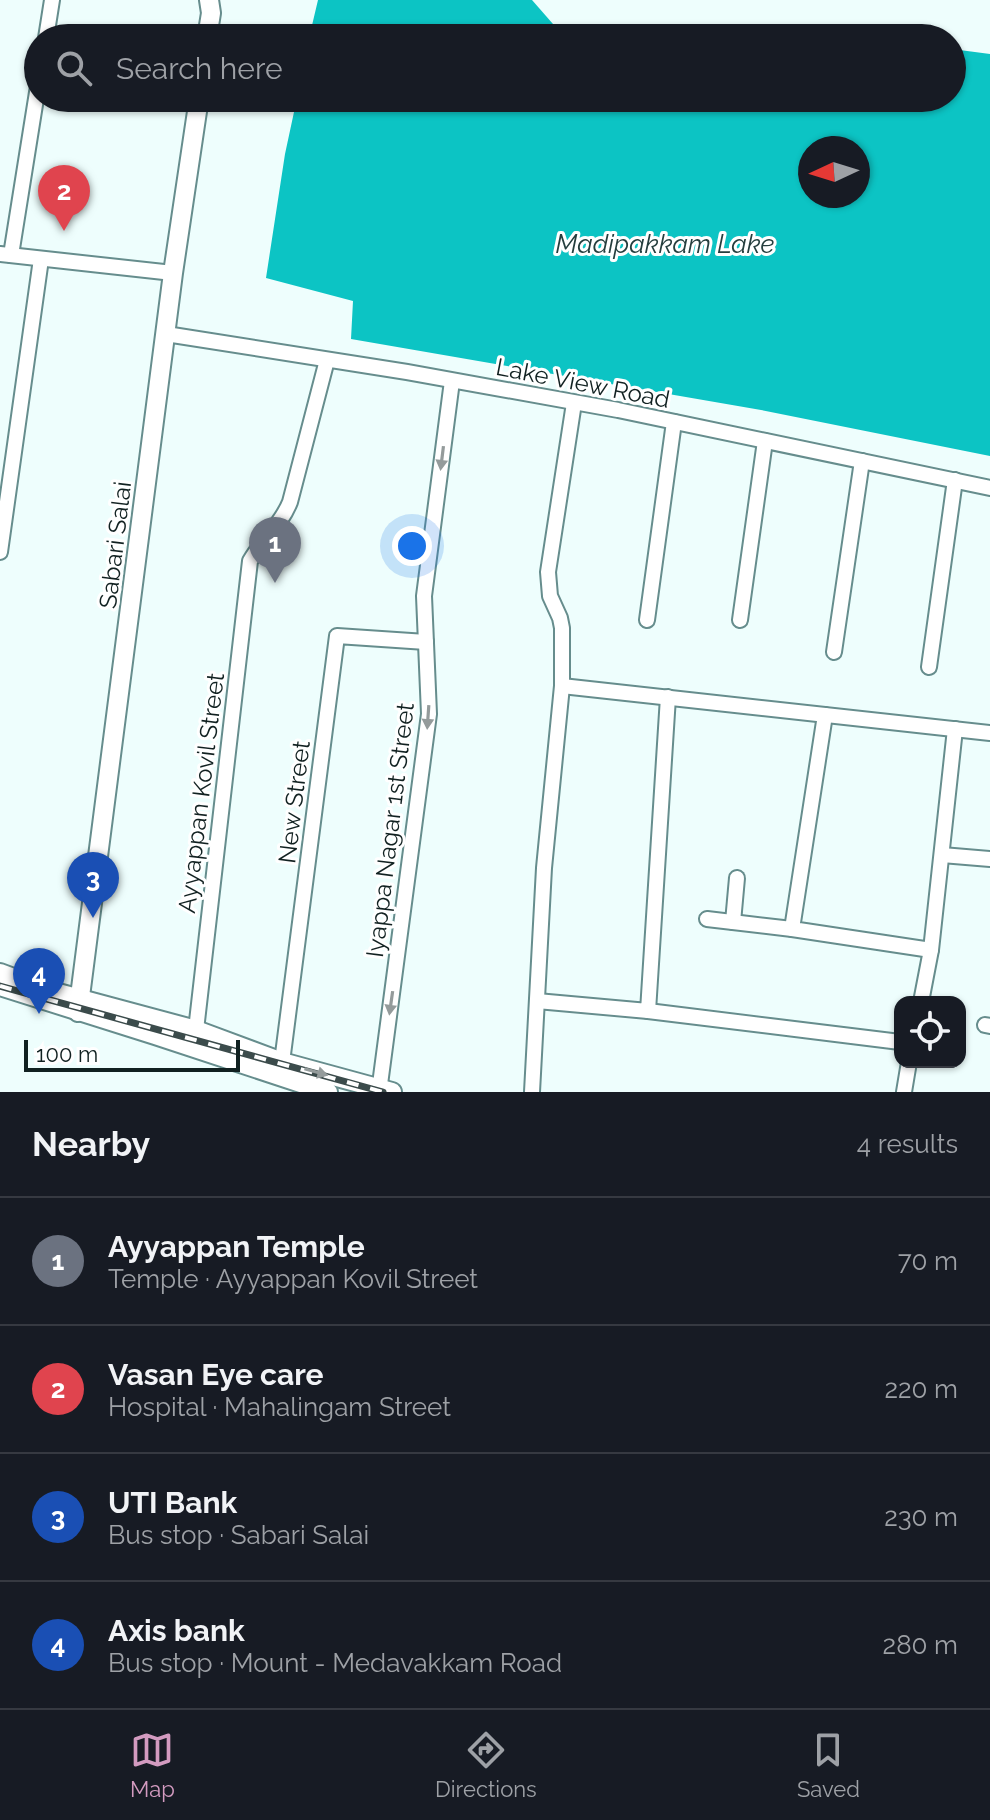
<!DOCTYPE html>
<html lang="en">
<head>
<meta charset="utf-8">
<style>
	body { margin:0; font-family:Raleway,sans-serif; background:#242831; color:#f1f3f6 }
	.controls { position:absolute; right:24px; bottom:24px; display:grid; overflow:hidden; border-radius:16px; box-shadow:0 2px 6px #0004 }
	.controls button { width:72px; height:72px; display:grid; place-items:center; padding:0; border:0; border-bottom:2px solid #363941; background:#171b24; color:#f1f3f6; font:40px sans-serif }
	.compass { position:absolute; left:798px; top:136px; width:72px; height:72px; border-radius:50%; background:#171b24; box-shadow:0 2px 6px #0004; rotate:266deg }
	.scale { position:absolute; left:24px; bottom:20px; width:216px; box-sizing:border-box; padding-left:8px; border:4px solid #112121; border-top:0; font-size:22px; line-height:28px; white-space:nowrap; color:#112121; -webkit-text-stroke:6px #fff; paint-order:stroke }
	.you { position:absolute; left:412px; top:546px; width:28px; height:28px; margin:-20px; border:6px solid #fff; border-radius:50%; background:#1a73e8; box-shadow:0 0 0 12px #1a73e833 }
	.badge { display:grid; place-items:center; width:52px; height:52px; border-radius:50%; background:#d39bc0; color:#fff; font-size:26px; font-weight:700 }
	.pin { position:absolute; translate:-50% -66px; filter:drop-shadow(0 2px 4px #0008) }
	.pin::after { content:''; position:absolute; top:42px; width:28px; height:24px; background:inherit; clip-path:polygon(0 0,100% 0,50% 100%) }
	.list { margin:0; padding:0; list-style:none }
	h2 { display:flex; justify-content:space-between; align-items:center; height:104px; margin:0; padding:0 32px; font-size:34px }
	h2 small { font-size:26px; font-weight:400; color:#9ea1a6 }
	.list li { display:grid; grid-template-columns:52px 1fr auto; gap:24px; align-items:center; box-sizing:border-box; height:128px; padding:0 32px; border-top:2px solid #363941 }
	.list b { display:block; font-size:30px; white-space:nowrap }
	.list p { margin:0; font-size:26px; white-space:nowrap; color:#9ea1a6 }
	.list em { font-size:26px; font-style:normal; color:#9ea1a6 }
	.icon { flex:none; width:44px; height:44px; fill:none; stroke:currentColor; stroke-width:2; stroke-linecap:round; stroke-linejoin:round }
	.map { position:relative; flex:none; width:990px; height:1092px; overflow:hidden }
	.search { position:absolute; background:#171b24; box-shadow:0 2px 6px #0004; left:24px; right:24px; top:24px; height:88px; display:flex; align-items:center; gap:20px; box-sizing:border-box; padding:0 28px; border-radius:44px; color:#9ea1a6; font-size:30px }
	.sheet { height:616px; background:#171b24 }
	nav { display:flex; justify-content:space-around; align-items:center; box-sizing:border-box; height:112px; border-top:2px solid #363941; background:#171b24; font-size:22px; color:#9ea1a6 }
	nav a { display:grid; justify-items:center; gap:4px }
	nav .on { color:#d39bc0 }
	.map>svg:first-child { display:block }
	.water { fill:#0cc4c4; fill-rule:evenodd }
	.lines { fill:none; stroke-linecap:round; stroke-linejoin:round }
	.minor-casing { stroke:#668d8d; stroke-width:18 }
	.major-casing { stroke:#668d8d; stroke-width:22 }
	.minor { stroke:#fff; stroke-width:14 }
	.major { stroke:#fff; stroke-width:18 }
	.rail-casing { stroke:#3b4b4b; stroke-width:7 }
	.rail { stroke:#fff; stroke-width:4; stroke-dasharray:12; stroke-linecap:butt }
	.oneway { fill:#949b9b }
	.labels { text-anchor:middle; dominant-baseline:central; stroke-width:6; stroke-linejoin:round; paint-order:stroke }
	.street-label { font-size:24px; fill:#112121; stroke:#fff }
	.water-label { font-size:26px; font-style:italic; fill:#253e3e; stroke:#fff }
</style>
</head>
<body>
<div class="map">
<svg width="990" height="1092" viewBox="0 0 990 1092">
	<rect width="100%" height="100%" fill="#eefefd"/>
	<g class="water">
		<path d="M318,0H532L560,32L579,38H309Z"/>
		<path d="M952,49L990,54V456L761,410L351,339L353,301L266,278L285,154L297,98H952ZM858,148V196H810V148Z"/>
	</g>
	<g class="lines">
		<g class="minor-casing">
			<g id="minor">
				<path d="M46,38L52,0"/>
				<path d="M0,254L173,273"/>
				<path d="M11,255L38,86"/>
				<path d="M166,334L407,372L618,410L990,488"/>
				<path d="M0,552L41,259"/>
				<path d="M647,620L674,422"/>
				<path d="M740,620L765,441"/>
				<path d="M834,652L862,461"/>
				<path d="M929,667L955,480"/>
				<path d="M562,686L990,733"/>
				<path d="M825,715L792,929L931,950"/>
				<path d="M942,855L990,859"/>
				<path d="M707,919L792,929"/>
				<path d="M733,922L737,878"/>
				<path d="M537,1001L648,1011L668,697"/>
				<path d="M921,1002L931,950L955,729"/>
				<path d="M648,1011L900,1042"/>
				<path d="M985,1025L990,1026"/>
				<path d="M196,1030L250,561C262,540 281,525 290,502L327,360"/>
				<path d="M282,1062L337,636L426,642"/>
				<path d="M379,1092L429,714L424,596L452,381"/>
				<path d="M532,1092L544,868L562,686V628L560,618L550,596L548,572L574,403"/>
				<path d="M904,1092L909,1062"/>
			</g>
		</g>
		<g class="major-casing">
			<g id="major">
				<path d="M207,38L211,13L209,0"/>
				<path d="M0,973L43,989L196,1030L282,1062L392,1092"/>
				<path d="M0,986L155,1035L328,1092"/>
				<path d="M78,1012L173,273L199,98"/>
			</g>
		</g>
		<use href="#minor" class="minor"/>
		<use href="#major" class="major"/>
		<g class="rail-casing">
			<path id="rail" d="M0,986L383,1092"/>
		</g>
		<use href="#rail" class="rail"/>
	</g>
	<defs><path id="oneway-solid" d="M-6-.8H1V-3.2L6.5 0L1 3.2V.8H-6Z" transform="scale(2)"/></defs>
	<g class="oneway">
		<use href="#oneway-solid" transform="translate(442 458) rotate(97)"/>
		<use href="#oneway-solid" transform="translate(428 717) rotate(94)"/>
		<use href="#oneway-solid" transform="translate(391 1003) rotate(98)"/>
		<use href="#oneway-solid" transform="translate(316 1072) rotate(16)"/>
	</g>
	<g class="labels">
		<g class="street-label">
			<text transform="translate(583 383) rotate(11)">Lake View Road</text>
			<text transform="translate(115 545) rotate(-83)">Sabari Salai</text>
			<text transform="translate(201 793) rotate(-83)">Ayyappan Kovil Street</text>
			<text transform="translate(294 802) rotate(-83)">New Street</text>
			<text transform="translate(390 830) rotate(-83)">Iyappa Nagar 1st Street</text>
		</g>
		<g class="water-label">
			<text x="665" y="244">Madipakkam Lake</text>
		</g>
	</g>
</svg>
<div class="controls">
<button><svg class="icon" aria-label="locate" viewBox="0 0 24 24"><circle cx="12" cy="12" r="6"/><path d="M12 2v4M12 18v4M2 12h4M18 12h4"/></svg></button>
</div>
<svg class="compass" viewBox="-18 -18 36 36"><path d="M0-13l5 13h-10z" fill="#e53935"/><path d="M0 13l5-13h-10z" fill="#9ea1a6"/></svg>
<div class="scale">100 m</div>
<div class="you"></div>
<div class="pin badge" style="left:275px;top:583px;background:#6b7280">1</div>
<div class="pin badge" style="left:64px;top:231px;background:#e0444e">2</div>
<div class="pin badge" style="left:93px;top:918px;background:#1a4fb4">3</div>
<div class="pin badge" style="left:39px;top:1014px;background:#1a4fb4">4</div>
<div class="search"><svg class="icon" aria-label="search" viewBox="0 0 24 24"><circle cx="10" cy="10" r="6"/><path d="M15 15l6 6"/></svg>Search here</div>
</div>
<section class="sheet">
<h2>Nearby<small>4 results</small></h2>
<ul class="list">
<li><span class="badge" style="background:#6b7280">1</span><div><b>Ayyappan Temple</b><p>Temple · Ayyappan Kovil Street</p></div><em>70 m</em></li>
<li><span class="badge" style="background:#e0444e">2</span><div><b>Vasan Eye care</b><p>Hospital · Mahalingam Street</p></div><em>220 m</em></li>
<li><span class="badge" style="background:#1a4fb4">3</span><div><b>UTI Bank</b><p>Bus stop · Sabari Salai</p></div><em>230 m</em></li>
<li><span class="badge" style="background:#1a4fb4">4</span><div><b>Axis bank</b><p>Bus stop · Mount - Medavakkam Road</p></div><em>280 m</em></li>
</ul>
</section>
<nav>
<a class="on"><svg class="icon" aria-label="map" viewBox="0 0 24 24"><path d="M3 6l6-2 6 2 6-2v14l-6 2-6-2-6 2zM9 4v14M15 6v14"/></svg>Map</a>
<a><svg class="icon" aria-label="directions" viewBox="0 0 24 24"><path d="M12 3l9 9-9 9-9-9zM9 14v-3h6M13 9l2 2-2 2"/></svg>Directions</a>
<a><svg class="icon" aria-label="saved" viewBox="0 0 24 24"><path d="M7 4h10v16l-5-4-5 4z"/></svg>Saved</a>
</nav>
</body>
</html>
